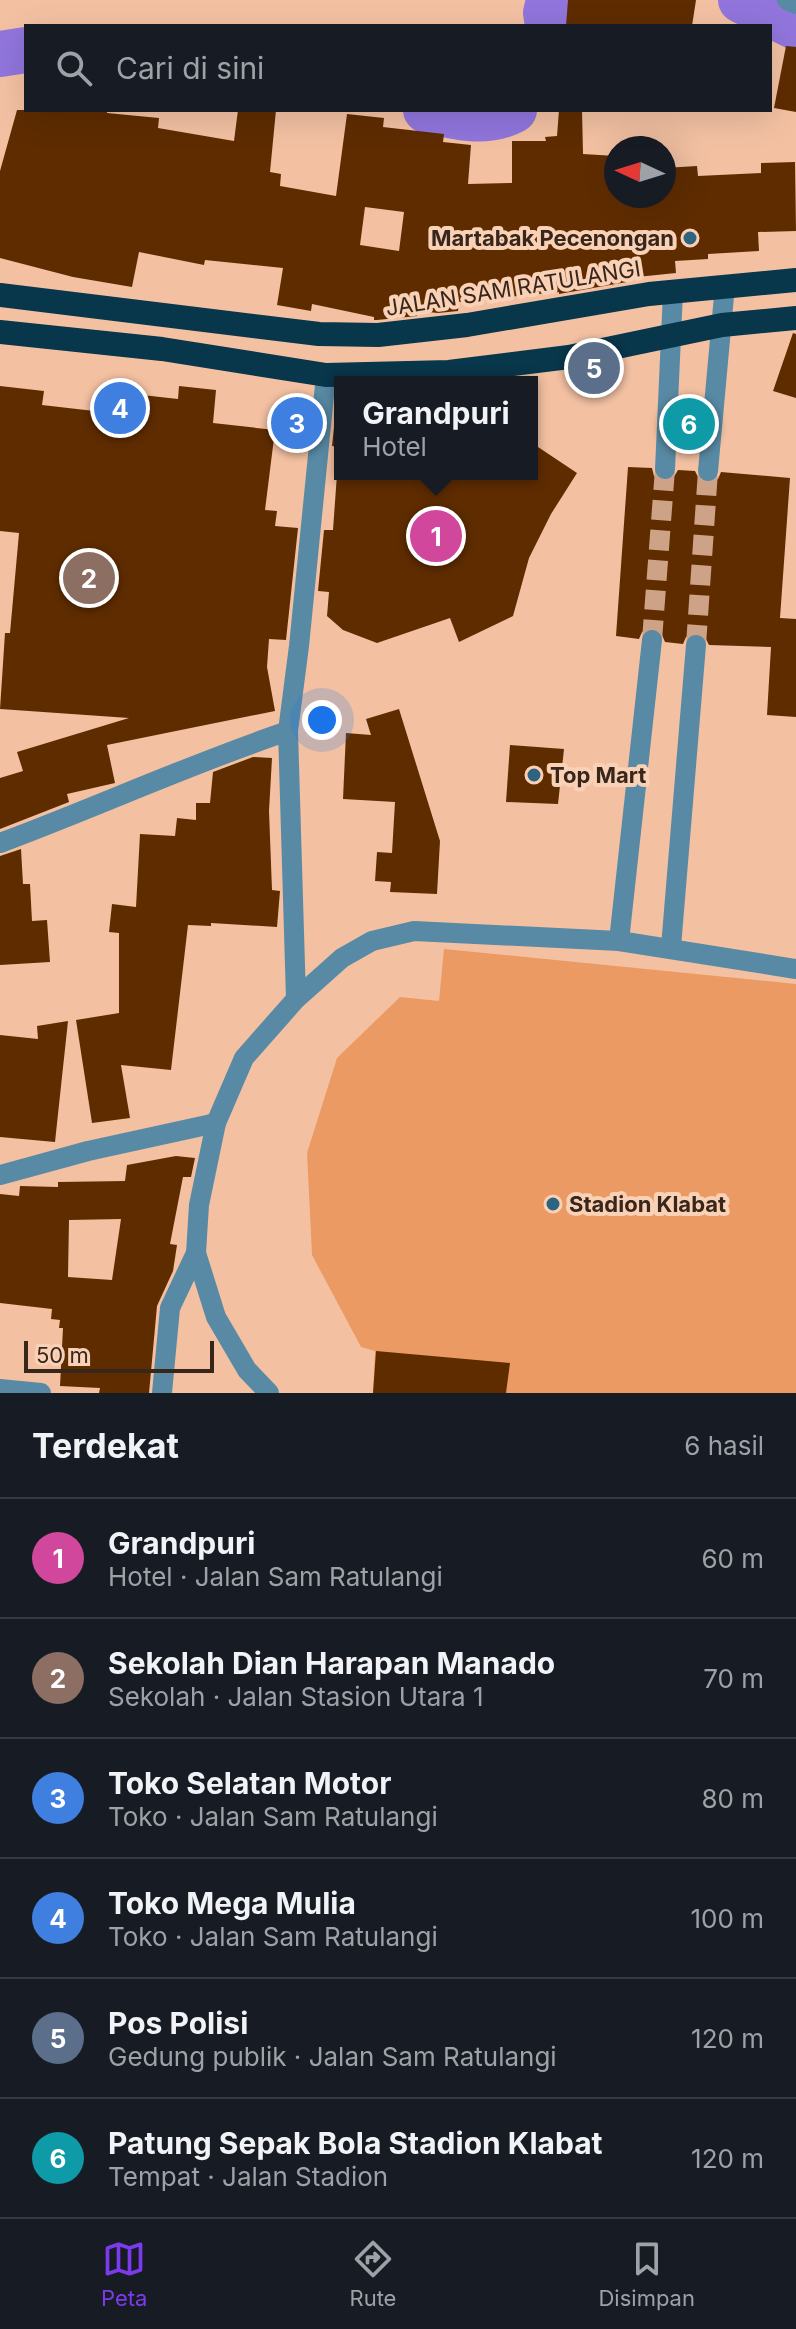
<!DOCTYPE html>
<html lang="id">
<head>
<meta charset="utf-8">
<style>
	body { margin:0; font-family:Inter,sans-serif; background:#20242c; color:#f1f3f6 }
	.compass { position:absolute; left:604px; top:136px; width:72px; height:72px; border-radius:50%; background:#171b24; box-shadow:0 8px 32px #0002; rotate:274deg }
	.scale { position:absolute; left:24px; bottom:20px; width:190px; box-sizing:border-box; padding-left:8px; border:4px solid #39261a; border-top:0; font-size:22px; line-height:28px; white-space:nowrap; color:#39261a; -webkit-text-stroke:6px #f9d1b7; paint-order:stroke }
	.you { position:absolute; left:322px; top:720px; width:28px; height:28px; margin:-20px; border:6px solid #fff; border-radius:50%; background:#1a73e8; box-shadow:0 0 0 12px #1a73e833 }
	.badge { display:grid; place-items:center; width:52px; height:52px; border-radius:50%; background:#7c3aed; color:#fff; font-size:26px; font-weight:700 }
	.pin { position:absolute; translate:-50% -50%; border:4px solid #fff; box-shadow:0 2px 8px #0006 }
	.popup { position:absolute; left:334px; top:376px; width:204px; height:104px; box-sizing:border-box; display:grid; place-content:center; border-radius:0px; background:#171b24; filter:drop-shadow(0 2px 6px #0005); font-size:26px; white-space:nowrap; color:#9ea1a6 }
	.popup b { font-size:30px; color:#f1f3f6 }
	.popup::after { content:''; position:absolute; left:50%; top:100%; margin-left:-16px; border:16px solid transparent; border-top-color:#171b24 }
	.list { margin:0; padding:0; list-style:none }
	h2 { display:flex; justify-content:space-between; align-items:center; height:104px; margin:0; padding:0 32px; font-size:34px }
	h2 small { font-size:26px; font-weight:400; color:#9ea1a6 }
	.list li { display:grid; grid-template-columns:52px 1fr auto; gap:24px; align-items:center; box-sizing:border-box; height:120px; padding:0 32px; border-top:2px solid #363941 }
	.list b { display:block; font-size:30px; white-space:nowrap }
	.list p { margin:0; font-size:26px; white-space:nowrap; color:#9ea1a6 }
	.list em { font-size:26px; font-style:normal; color:#9ea1a6 }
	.icon { flex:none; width:44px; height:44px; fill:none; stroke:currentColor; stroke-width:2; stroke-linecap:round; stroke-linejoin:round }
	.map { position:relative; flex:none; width:796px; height:1393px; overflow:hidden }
	.search { position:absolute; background:#171b24; box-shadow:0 8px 32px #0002; left:24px; right:24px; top:24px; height:88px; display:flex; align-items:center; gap:20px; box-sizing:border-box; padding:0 28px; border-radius:0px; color:#9ea1a6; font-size:30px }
	.sheet { height:824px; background:#171b24 }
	nav { display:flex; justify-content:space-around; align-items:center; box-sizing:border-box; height:112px; border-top:2px solid #363941; background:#171b24; font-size:22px; color:#9ea1a6 }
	nav a { display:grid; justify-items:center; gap:4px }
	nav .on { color:#7c3aed }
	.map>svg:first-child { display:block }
	.green { fill:#ec9a63 }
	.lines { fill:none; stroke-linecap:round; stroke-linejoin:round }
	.river { stroke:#9175dc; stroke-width:46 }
	.building { fill:#5f2c00; fill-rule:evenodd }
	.minor-tunnel { stroke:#cea287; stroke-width:20; stroke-dasharray:20 10; stroke-linecap:butt }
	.minor { stroke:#588aa5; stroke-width:20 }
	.highway { stroke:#08364b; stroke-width:24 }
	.poi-dot { fill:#2f6480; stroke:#f9d1b7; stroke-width:3 }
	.labels { text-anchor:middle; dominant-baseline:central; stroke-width:8; stroke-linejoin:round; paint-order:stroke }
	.poi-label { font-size:22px; font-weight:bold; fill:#39261a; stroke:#f9d1b7; text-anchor:start }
	.street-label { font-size:22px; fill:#39261a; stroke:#f9d1b7 }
</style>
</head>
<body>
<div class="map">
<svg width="796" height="1393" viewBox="0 0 796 1393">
	<rect width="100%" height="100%" fill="#f3c1a2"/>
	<path class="green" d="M444,949L796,984V1393H373L375,1351L361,1347L312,1255L307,1153L337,1058L400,997L439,1001Z"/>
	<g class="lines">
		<g class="river">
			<path d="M741,0L796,27"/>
			<path d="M548,26L546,13L549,0"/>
			<path d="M0,54L26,50"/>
			<path d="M426,110C454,117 488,125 514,110"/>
		</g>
	</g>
	<g class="building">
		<path d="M568,0H696L692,26H566Z"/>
		<path d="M786,46L796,47V112L774,108Z"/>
		<path d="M17,110H107V113L159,118L158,128L234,141L238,110H276L270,172L281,174L280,186L336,196L347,114L384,118L383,127L444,134L443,142L471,145L468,184L512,183V141H546L545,137L557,136L559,110H582L583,154L616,156V196H664V168L697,166L698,176L761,173V163L795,162L796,231L758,232L759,251L708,254V259L675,261L676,273L627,278V282L559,294V292L459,302L458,311L438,313L418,311L417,316L377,320H374V317L312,304L311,311L277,305L283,268L205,260L204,265L139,252L132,287L73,277L0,258V171ZM365,207L404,212L399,251L360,245Z"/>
		<path d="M793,333L796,334V398L773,391Z"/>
		<path d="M0,386L44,391L42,405L103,412L106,391L178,399L179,386L216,390L213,423L275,430L265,510L277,511L275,526L298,528L286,640L269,639L267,667L275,711L107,745L115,783L67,794L69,802L0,829V778L23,771L17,752L129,718L0,709L5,633H10L19,533L0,531Z"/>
		<path d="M286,402L310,405L306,443L282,440Z"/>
		<path d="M336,408H340V447L332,446Z"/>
		<path d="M532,443L577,473L551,514L529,558L513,616L459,642L450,618L377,643L343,630L327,616L329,592L318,591L324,530H333L337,474H532Z"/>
		<path d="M628,467L652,468L654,476L664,482L672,480L678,470L695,471L700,481L708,484L718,479L721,472L790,478L780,618L796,619V717L767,715L771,647L709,645L704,635L696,632L686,637L683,644L665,642L660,630L653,627L642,632L639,639L616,636Z"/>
		<path d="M399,709L440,841L437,894L390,892L391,882L375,881L377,852L392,853L395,802L343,799L346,733L371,735L366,719Z"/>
		<path d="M510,745L564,749L558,804L506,802Z"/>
		<path d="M253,757L272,758L269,811L272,890L280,891L277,927L211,923V926L188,925L171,1070L121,1065L130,1118L92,1123L76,1020L119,1013V933L109,932L112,904L136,907L140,834L175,836L177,818L196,820V803H210L213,772Z"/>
		<path d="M21,849L23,884H30L32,921L47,920L50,962L0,965V856Z"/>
		<path d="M68,1021L55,1142L0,1137V1035L38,1039L37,1026Z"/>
		<path d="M176,1156L195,1158L191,1177H183L170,1244L177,1245L173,1271L157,1306L149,1393H99L100,1388L60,1386L63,1328H59L60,1320L51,1319L52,1309L0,1303V1194L19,1196L20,1186L58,1187V1182L125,1181L127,1165ZM121,1219L112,1280L68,1277L69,1220Z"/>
		<path d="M376,1351L510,1363L506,1393H373Z"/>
	</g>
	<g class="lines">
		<g class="minor-tunnel">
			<path d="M652,640L665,469"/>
			<path d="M696,645L708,471"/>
		</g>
		<g class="minor">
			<path d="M787,0L796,4"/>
			<path d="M665,469L673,292"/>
			<path d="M708,471L725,285"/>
			<path d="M0,843C97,807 190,764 288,731"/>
			<path d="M619,941L652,640"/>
			<path d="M671,947L696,645"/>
			<path d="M296,999L288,731L299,646L326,375"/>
			<path d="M0,1175L88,1151L216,1123"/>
			<path d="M196,1253L216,1317L247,1370L269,1393"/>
			<path d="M0,1389L41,1393"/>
			<path d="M162,1393L170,1308L196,1253L199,1205L216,1123L244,1058L296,999L342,958L372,941L414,931L619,941L796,969"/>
		</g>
		<g class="highway">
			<path d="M0,295L319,334L378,335L467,325L649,294L796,280"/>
			<path d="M0,332L162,349L326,375L449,372L569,357L722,325L796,318"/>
		</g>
	</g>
	<g class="poi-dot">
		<circle cx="690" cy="238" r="8"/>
		<circle cx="534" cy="775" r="8"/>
		<circle cx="553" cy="1204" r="8"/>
	</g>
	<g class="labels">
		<g class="poi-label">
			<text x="674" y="238" text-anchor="end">Martabak Pecenongan</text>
			<text x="550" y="775">Top Mart</text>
			<text x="569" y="1204">Stadion Klabat</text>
		</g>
		<g class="street-label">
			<text transform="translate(513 288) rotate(-9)">JALAN SAM RATULANGI</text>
		</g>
	</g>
</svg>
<svg class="compass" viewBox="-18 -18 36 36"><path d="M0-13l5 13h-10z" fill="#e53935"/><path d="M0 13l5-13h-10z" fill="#9ea1a6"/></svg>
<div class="scale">50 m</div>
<div class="you"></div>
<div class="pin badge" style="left:436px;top:536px;background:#d1479c">1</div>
<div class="popup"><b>Grandpuri</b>Hotel</div>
<div class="pin badge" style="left:89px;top:578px;background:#8d6e63">2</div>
<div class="pin badge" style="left:297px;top:423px;background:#3f7fe0">3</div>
<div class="pin badge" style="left:120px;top:408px;background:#3f7fe0">4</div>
<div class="pin badge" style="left:594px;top:368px;background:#5c6f8a">5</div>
<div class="pin badge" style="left:689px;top:424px;background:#0f9aa8">6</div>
<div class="search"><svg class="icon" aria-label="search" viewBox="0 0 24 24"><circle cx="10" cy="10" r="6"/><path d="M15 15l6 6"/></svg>Cari di sini</div>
</div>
<section class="sheet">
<h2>Terdekat<small>6 hasil</small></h2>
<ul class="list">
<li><span class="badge" style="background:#d1479c">1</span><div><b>Grandpuri</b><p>Hotel · Jalan Sam Ratulangi</p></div><em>60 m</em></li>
<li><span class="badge" style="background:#8d6e63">2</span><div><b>Sekolah Dian Harapan Manado</b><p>Sekolah · Jalan Stasion Utara 1</p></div><em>70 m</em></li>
<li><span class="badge" style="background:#3f7fe0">3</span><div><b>Toko Selatan Motor</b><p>Toko · Jalan Sam Ratulangi</p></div><em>80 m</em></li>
<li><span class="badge" style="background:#3f7fe0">4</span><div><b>Toko Mega Mulia</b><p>Toko · Jalan Sam Ratulangi</p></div><em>100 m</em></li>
<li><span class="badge" style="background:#5c6f8a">5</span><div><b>Pos Polisi</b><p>Gedung publik · Jalan Sam Ratulangi</p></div><em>120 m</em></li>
<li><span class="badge" style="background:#0f9aa8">6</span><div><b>Patung Sepak Bola Stadion Klabat</b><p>Tempat · Jalan Stadion</p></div><em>120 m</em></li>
</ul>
</section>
<nav>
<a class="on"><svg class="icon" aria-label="map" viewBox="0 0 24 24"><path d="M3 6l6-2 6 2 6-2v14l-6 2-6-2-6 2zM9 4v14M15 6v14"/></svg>Peta</a>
<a><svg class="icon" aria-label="directions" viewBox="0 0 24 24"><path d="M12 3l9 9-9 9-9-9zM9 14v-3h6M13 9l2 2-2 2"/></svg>Rute</a>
<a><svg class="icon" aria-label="saved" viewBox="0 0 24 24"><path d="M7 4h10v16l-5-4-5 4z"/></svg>Disimpan</a>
</nav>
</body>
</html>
